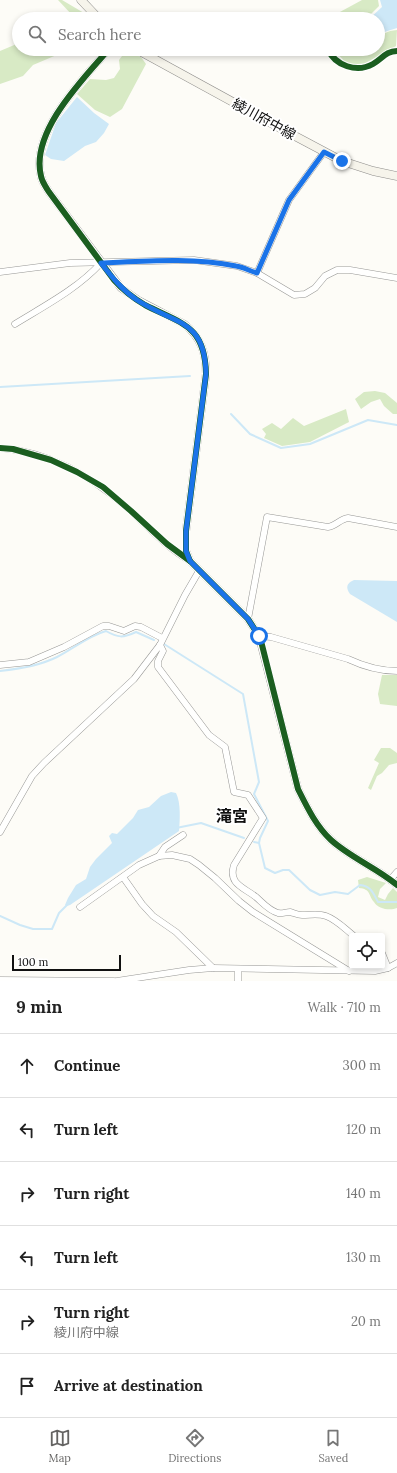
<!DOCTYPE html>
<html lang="en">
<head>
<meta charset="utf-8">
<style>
	body { margin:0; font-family:Lora,"Noto Sans JP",serif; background:#f2f2f2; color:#222 }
	.controls { position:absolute; right:12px; bottom:12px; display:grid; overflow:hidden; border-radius:4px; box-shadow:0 2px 6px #0003 }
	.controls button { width:36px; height:36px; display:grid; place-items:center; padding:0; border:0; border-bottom:1px solid #e0e0e0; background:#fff; color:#222; font:20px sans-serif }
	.scale { position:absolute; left:12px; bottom:10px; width:109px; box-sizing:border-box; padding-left:4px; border:2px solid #111; border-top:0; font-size:11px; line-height:14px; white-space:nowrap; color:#111; -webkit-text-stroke:3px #fff; paint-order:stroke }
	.stop { position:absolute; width:12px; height:12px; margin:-9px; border:3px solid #1a73e8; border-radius:50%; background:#fff }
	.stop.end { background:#1a73e8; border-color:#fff; box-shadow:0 1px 4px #0008 }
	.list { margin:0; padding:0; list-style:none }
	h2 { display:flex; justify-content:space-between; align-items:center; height:52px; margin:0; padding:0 16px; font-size:17px }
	h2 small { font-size:13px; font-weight:400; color:#767676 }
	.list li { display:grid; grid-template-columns:26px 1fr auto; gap:12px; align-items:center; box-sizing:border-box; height:64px; padding:0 16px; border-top:1px solid #e0e0e0 }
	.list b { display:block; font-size:15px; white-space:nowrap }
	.list p { margin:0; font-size:13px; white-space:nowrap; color:#767676 }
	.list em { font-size:13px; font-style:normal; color:#767676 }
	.icon { flex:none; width:22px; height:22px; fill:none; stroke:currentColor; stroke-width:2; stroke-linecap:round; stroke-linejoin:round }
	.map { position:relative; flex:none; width:397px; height:981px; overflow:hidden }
	.search { position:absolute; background:#fff; box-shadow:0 2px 6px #0003; left:12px; right:12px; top:12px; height:44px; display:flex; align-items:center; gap:10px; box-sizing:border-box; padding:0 14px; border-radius:22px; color:#767676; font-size:15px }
	.sheet { height:436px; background:#fff }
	nav { display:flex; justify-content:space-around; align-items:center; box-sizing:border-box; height:56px; border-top:1px solid #e0e0e0; background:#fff; font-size:11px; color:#767676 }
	nav a { display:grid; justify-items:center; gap:2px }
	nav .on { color:#646362 }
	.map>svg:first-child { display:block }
	.forest { fill:#d8eac5 }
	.water { fill:#cde8f7 }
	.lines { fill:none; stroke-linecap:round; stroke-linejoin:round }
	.stream { stroke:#cde8f7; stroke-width:2 }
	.minor-casing { stroke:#979795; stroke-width:7 }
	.tertiary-casing { stroke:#979795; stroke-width:8 }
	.secondary-casing { stroke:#8e8d8b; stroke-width:9 }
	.minor { stroke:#fffffe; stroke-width:6 }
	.tertiary { stroke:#fffffe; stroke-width:7 }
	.secondary { stroke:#f6f4eb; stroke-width:8 }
	.cycleway-casing { stroke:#fff; stroke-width:8 }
	.cycleway { stroke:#1b5e20; stroke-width:6 }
	.route { stroke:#1a73e8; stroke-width:5 }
	.labels { text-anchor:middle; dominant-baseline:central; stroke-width:4; stroke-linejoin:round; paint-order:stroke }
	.street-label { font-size:14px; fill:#111; stroke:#fff }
	.quarter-label { font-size:16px; font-weight:bold; fill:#111; stroke:#fff }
</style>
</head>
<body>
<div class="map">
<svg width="397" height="981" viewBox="0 0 397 981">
	<rect width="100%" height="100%" fill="#fdfcf7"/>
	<g class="forest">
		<path d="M58,0H62L84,13L82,19H69L73,16Z"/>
		<path d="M362,0H378L379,6L366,19H327Z"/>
		<path d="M397,30L396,46L362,65H348L333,49H378V36L390,31Z"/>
		<path d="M19,43V49H59V54L33,65L23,76L0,84V51Z"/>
		<path d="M136,55L141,57L146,64L122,109L110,117L95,110L77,94L90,79L106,80L114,78L120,69L119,60L122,56Z"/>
		<path d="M375,391L385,393L397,403V414H393L384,406L380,399L371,402L361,409L355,399L364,392Z"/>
		<path d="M346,409L349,422L310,442L282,446L264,438L266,434L262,429L272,423L281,429L293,418L304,426Z"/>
		<path d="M382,675H397V706L380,704L378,694Z"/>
		<path d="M381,748H390L397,753V763L389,765L382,773L377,776L371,790L368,788L379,763L374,760Z"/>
		<path d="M367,877L386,883L380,889L378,897L385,900L388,894L393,888L397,892V908C390,911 378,909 374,902C368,895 371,889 359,888L358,880Z"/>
	</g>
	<g class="water">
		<path d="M380,0H397V28L378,34V19H369L382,7Z"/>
		<path d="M77,97L94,113L109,124L104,133L96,142L85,146L64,161L51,159L45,155L56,123Z"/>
		<path d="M354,580L397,581V622L350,594C345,587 347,583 354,580Z"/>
		<path d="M171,792L176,793C181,803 180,820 179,831L70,905L67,906L65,905L68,898L76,885L86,879L90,867L96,859L112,843L109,836L112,833L117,834L133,818L138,810L149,807L161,796Z"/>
	</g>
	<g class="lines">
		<g class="stream">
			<path d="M0,387L190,376"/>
			<path d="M231,414L250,434L281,448L310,444L368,420L397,425"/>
			<path d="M164,644L243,694L259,782L254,794L268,821L260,838L259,843"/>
			<path d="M0,671C19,669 39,666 57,657C73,649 88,636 106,631C118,638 123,638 136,632L154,640"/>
			<path d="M176,828L201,823L244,838"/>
			<path d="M254,842L259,843L265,868L275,873L283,870H289L310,890L320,895L335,892L348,894L360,885C371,886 373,893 378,902H397"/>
			<path d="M0,916L20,925L33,929H52L59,913L68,904"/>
		</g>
		<g class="minor-casing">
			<g id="minor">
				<path d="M0,272L70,263L194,260L237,266L257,273L294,295L305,294L315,288L325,276L337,270H350L397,278"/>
				<path d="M257,273L289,200L324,152"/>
				<path d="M15,324C46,305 77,289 101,263"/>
				<path d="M0,448C50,452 95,478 132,512C150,529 168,548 190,561"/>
				<path d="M248,619L267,517L328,527C336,526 340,519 348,518L397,527"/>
				<path d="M259,636L271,637L348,659C363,666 380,671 397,671"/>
				<path d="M160,645L163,651L158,661V667L209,735L225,747L234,792L248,795L263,818L234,865C228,884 243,887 256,897C263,903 268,910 278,913C282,914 286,912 290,912C294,913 298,915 302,915C311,915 318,913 326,916C337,920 345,929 354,936"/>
				<path d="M0,665L29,662L64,647L103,626H109L124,631L135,626L141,627L162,638"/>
				<path d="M0,832L32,776L44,763L134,679L160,645L185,595L199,571"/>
				<path d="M159,856L165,847L183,835"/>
				<path d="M123,877L142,904L153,916L176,932L213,968"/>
				<path d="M390,880L397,872"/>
				<path d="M80,907L139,865L159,856L172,855L190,859L199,865L215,878L239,901L253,912L349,971"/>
				<path d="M382,953L388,968"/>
				<path d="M238,969V981"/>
				<path d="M0,980L114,981"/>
				<path d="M117,981L189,970L213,968L375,971L388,968L397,963"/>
			</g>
		</g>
		<g class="tertiary-casing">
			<path id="tertiary" d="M109,49C83,79 30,132 41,176C42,182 46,187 49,192L121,288L138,300L184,324C201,337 206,353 206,374L186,531V551L190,561L248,619L259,636L298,789C307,807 316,826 331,840C351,858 377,868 397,885"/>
		</g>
		<g class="secondary-casing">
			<g id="secondary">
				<path d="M81,0L99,19"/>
				<path d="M136,49L293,135L342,161L373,171L397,176"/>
			</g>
		</g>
		<use href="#minor" class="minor"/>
		<use href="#tertiary" class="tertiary"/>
		<use href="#secondary" class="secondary"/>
		<g class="cycleway-casing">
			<g id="cycleway">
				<path d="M109,49C83,79 30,132 41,176C42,182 46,187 49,192L114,280C123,290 133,298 145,305C182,324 205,325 206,374L186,531V551L190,561"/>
				<path d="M328,49C335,66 357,73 373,64C382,59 386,51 397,51"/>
				<path d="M0,448L13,449L51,460L77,472L103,487L131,511L167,544L190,561L248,619L259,636L262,645L298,789C307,807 316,826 331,840C351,858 377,868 397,885"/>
			</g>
		</g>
		<use href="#cycleway" class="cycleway"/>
	</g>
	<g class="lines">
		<path class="route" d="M259,636L248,619L190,561L186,551V531L206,374C205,318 175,325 137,300C122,290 112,277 101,263C146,261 192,257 236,266C243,267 250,271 257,273L289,200L324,152L342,161"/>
	</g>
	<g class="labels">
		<g class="street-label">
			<text transform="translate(264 119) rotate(29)">綾川府中線</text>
		</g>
		<g class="quarter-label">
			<text x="232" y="816">滝宮</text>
		</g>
	</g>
</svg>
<div class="controls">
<button><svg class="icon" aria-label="locate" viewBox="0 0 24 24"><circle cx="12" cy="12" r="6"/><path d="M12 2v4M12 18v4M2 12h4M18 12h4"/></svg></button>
</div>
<div class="scale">100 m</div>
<div class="stop" style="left:259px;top:636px"></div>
<div class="stop end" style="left:342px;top:161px"></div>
<div class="search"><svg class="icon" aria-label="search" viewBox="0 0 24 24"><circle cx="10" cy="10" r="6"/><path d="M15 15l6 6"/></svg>Search here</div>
</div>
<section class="sheet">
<h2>9 min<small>Walk · 710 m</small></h2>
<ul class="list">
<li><svg class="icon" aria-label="ahead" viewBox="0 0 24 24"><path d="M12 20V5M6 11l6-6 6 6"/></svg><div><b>Continue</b></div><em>300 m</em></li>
<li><svg class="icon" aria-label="left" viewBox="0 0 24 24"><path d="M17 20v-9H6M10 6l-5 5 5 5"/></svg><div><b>Turn left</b></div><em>120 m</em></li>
<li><svg class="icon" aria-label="right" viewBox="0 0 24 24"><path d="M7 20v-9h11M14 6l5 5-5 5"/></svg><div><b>Turn right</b></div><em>140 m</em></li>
<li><svg class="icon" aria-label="left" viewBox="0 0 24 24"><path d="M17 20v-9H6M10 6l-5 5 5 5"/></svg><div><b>Turn left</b></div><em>130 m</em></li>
<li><svg class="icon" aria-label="right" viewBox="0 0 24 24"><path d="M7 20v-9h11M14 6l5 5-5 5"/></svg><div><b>Turn right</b><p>綾川府中線</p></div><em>20 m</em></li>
<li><svg class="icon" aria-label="arrive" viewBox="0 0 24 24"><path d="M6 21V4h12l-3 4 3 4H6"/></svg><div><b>Arrive at destination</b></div></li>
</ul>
</section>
<nav>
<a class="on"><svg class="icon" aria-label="map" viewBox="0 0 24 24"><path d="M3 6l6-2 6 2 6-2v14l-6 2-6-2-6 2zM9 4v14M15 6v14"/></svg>Map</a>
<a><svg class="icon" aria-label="directions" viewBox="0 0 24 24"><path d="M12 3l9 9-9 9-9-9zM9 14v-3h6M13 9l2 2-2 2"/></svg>Directions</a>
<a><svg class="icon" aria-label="saved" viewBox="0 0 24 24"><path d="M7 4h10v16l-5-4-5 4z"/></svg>Saved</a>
</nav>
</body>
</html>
